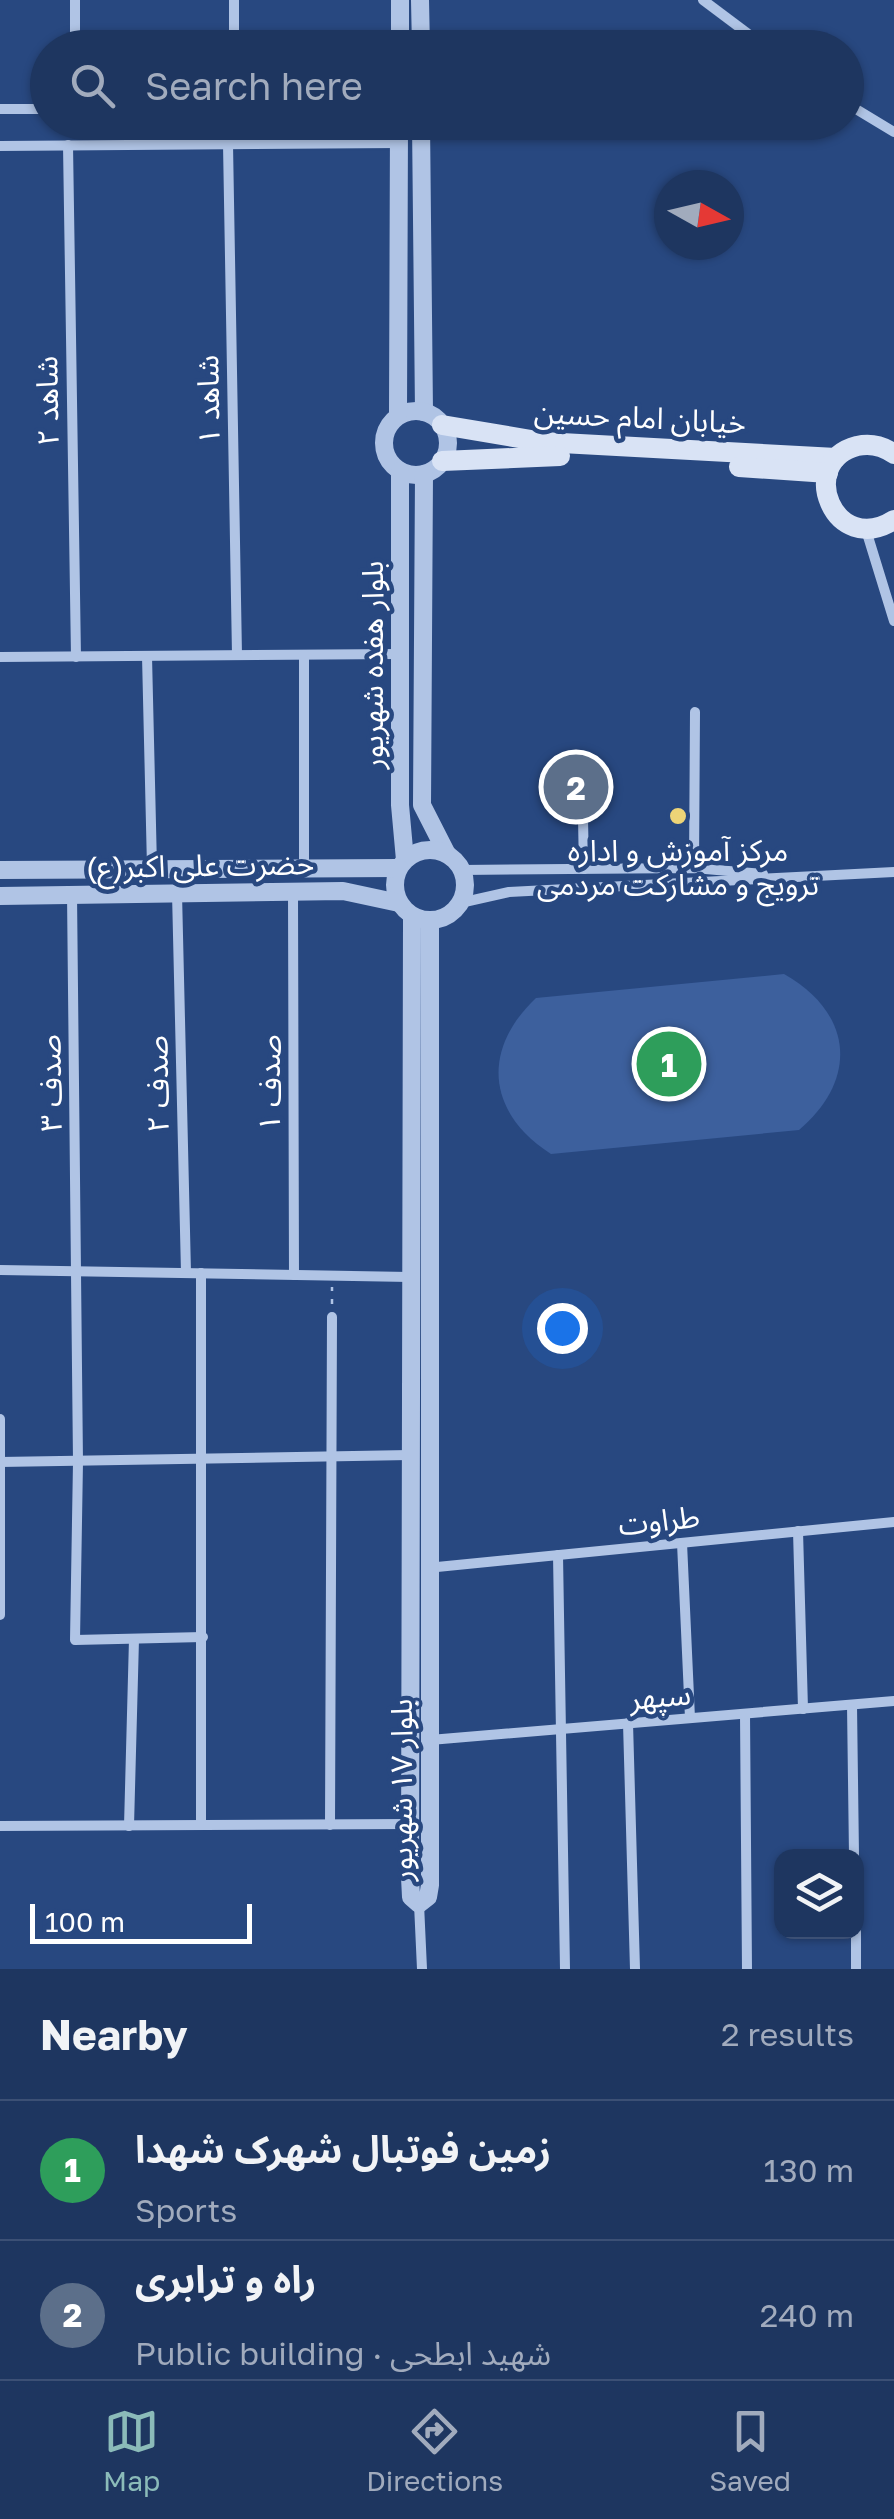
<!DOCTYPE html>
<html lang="en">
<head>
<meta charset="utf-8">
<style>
	body { margin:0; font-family:"Golos Text","Noto Sans Arabic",sans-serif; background:#263e66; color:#f1f3f6 }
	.controls { position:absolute; right:30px; bottom:30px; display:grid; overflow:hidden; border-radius:20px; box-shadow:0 2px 8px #0004 }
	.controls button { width:90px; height:90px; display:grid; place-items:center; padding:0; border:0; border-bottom:2px solid #3c5075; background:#1e3660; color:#f1f3f6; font:50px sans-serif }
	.compass { position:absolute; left:654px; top:170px; width:90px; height:90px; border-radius:50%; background:#1e3660; box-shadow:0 2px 8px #0004; rotate:98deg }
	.scale { position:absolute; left:30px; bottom:25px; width:222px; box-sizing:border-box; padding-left:10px; border:5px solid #fff; border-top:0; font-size:28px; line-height:35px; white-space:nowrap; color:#fff; -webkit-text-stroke:8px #284880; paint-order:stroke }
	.you { position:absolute; left:562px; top:1328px; width:35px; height:35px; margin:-25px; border:8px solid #fff; border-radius:50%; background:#1a73e8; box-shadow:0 0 0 15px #1a73e833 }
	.badge { display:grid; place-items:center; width:65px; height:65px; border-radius:50%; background:#8bbbb9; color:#fff; font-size:32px; font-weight:700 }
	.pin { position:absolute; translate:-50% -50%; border:5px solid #fff; box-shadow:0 2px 10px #0006 }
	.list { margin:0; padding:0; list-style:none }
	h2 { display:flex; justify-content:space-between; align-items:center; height:130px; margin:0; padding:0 40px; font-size:42px }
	h2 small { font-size:32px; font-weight:400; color:#a1abbd }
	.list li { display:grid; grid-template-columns:65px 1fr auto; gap:30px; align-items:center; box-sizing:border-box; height:140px; padding:0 40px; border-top:2px solid #3c5075 }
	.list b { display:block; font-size:38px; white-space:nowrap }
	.list p { margin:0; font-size:32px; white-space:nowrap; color:#a1abbd }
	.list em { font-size:32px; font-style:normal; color:#a1abbd }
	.icon { flex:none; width:55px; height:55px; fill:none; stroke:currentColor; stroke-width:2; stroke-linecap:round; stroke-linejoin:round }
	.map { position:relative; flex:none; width:894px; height:1969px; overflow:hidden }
	.search { position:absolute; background:#1e3660; box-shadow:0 2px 8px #0004; left:30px; right:30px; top:30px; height:110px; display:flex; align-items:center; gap:25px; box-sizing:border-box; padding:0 35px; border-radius:55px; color:#a1abbd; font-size:38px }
	.sheet { height:410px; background:#1e3660 }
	nav { display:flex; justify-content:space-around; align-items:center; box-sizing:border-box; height:140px; border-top:2px solid #3c5075; background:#1e3660; font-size:28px; color:#a1abbd }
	nav a { display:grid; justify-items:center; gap:5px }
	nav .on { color:#8bbbb9 }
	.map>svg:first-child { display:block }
	.green { fill:#3d609d }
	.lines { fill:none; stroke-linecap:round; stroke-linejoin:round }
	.path { stroke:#b0c4e5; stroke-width:2.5; stroke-dasharray:5 8; stroke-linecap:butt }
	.minor { stroke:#b0c4e5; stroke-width:10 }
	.tertiary { stroke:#b0c4e5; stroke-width:18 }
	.secondary { stroke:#d9e3f5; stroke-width:20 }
	.poi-dot { fill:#edd477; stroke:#284880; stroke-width:4 }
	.labels { text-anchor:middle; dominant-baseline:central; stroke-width:9; stroke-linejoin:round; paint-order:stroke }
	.street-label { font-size:30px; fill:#fff; stroke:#284880 }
	.poi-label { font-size:30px; fill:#fff; stroke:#284880 }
</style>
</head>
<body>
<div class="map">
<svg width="894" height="1969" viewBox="0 0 894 1969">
	<rect width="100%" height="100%" fill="#284880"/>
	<path class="green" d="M784,974C853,1013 859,1079 799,1130L551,1154C487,1113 481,1050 536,998Z"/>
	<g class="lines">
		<path class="path" d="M332,1304V1287"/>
		<g class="minor">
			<path d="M703,0L767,48"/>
			<path d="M75,48V0"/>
			<path d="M234,48V0"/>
			<path d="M846,103L894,132"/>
			<path d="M0,109H48"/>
			<path d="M228,144L237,655"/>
			<path d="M68,145L76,657"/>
			<path d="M0,146L399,143"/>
			<path d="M866,530L894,621"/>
			<path d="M147,656L152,867"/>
			<path d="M0,657L399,654"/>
			<path d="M582,768L584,869"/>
			<path d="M304,866V655"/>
			<path d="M694,868L695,712"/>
			<path d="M461,870L694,868L763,874"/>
			<path d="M293,892L294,1275"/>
			<path d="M177,893L186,1273"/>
			<path d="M72,894L78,1462L75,1640L203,1637"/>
			<path d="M460,903L509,892L894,872"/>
			<path d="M0,1270L410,1277"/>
			<path d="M0,1419V1615"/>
			<path d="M0,1462L410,1455"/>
			<path d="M798,1531L803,1709"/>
			<path d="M682,1543L690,1718"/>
			<path d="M558,1555L565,1969"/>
			<path d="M427,1568L894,1522"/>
			<path d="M852,1705L854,1856"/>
			<path d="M745,1714L747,1969"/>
			<path d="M628,1723L635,1969"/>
			<path d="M430,1740L894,1701"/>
			<path d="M201,1825V1273"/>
			<path d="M330,1825L332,1317"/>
			<path d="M0,1826L410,1824"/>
			<path d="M129,1826L134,1639"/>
			<path d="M419,1904L422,1969"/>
			<path d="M856,1932V1969"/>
		</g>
		<g class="tertiary">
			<path d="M420,0L421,48"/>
			<path d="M400,48V0"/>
			<path d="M421,122L424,412"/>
			<circle cx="416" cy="443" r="32"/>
			<path d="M398,416L399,122"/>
			<path d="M400,471V805L405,860"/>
			<path d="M424,474L422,805L447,854"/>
			<circle cx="430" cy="885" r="35"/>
			<path d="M0,870L399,868"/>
			<path d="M0,896L343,891L399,903"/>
			<path d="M412,916L410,1877L411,1897L419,1904L428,1897L430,1885V920"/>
		</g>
		<g class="secondary">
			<path d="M442,425L543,442L836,458"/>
			<path d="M894,454C883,446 871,443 857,446C796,462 834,558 894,520"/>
			<path d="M442,461L560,456"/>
			<path d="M739,467L828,473"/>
		</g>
	</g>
	<circle class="poi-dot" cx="678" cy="816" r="10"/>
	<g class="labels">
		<g class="street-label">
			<text transform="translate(208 400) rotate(-91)">شاهد ۱</text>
			<text transform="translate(47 401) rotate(-91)">شاهد ۲</text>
			<text transform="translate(640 417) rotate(3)">خیابان امام حسین</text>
			<text transform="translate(372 665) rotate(-90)">بلوار هفده شهریور</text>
			<text transform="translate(200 865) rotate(-1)">حضرت علی اکبر(ع)</text>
			<text transform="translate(50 1083) rotate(-91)">صدف ۳</text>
			<text transform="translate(269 1083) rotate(-90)">صدف ۱</text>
			<text transform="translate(157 1084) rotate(-91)">صدف ۲</text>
			<text transform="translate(659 1520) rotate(-6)">طراوت</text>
			<text transform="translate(660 1696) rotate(-5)">سپهر</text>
			<text transform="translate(401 1790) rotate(-90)">بلوار ۱۷ شهریور</text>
		</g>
		<g class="poi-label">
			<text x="678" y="850">مرکز آموزش و اداره<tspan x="678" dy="34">ترویج و مشارکت مردمی</tspan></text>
		</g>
	</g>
</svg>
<div class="controls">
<button><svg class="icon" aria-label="layers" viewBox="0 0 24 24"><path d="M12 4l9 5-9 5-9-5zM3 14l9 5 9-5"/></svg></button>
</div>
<svg class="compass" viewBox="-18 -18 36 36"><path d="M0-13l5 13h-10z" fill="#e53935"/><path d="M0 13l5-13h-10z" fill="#a1abbd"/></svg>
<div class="scale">100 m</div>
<div class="you"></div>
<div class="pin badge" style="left:669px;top:1064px;background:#2e9e5b">1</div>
<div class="pin badge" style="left:576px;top:787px;background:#5c6f8a">2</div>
<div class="search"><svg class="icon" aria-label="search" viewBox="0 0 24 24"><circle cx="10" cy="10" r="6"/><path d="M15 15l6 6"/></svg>Search here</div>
</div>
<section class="sheet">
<h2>Nearby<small>2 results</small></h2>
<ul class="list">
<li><span class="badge" style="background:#2e9e5b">1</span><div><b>زمین فوتبال شهرک شهدا</b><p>Sports</p></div><em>130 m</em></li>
<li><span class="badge" style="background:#5c6f8a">2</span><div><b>راه و ترابری</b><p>Public building · شهید ابطحی</p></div><em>240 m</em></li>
</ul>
</section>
<nav>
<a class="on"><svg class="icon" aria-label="map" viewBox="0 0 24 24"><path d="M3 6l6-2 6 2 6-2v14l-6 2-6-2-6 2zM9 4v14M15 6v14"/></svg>Map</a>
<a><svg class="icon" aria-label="directions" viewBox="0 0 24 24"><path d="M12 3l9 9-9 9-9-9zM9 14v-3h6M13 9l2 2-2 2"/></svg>Directions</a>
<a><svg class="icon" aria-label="saved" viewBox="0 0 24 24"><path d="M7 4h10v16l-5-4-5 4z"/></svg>Saved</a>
</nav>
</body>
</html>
